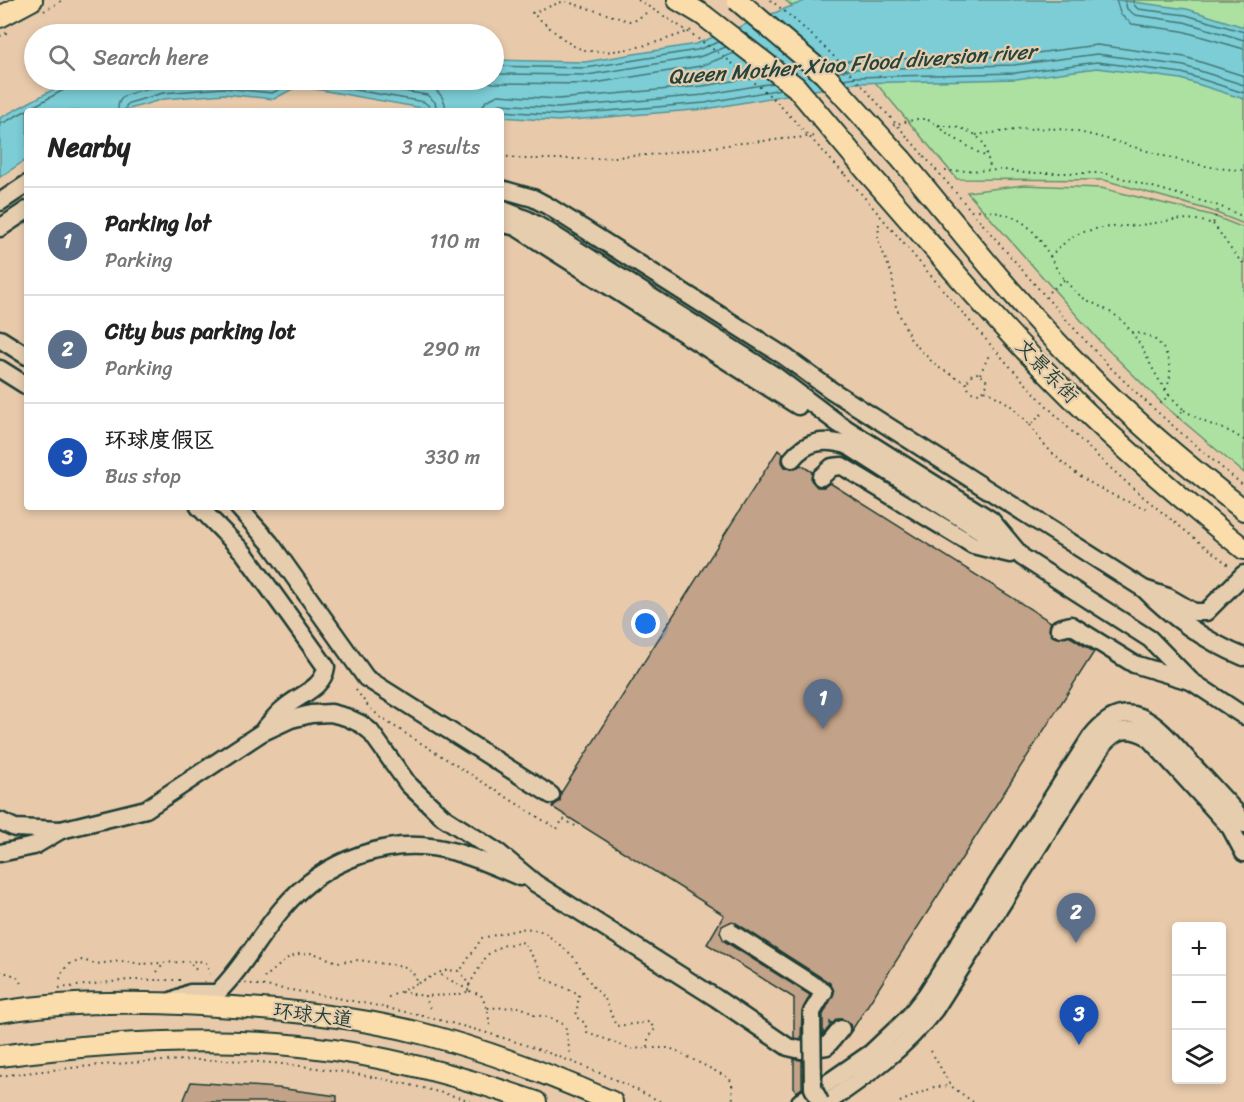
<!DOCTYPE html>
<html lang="en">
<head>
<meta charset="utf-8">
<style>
	body { margin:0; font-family:Sriracha,"LXGW WenKai TC",sans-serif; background:#f2f2f2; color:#222 }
	.controls { position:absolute; right:18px; bottom:18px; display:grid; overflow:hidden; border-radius:6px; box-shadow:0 3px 9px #0003 }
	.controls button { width:54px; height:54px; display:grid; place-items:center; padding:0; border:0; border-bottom:2px solid #e0e0e0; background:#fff; color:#222; font:30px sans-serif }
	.you { position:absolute; left:646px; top:624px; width:21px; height:21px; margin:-15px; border:4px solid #fff; border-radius:50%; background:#1a73e8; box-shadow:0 0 0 9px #1a73e833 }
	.badge { display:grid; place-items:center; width:39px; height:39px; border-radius:50%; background:#1f3d34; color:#fff; font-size:20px; font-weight:700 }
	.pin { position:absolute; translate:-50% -50px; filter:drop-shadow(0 2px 3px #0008) }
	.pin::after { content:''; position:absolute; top:32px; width:21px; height:18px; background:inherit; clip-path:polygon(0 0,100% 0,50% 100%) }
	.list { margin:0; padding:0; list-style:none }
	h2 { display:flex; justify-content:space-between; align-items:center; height:78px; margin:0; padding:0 24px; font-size:26px }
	h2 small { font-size:20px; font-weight:400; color:#767676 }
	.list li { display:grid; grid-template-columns:39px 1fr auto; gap:18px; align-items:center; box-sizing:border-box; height:108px; padding:0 24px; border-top:2px solid #e0e0e0 }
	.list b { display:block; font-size:22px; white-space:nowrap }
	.list p { margin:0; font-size:20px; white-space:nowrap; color:#767676 }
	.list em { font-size:20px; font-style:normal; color:#767676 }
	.icon { flex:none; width:33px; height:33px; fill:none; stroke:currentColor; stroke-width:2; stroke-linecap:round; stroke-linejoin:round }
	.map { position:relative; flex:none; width:1244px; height:1102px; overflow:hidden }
	.search { position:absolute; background:#fff; box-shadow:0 3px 9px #0003; left:24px; top:24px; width:480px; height:66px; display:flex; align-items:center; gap:15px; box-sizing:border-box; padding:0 21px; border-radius:33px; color:#767676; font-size:22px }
	.panel { position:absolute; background:#fff; box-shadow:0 3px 9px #0003; left:24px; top:108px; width:480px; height:402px; border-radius:6px }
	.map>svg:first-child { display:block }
	.green { fill:#ade1a2; stroke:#668f6b; stroke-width:1.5 }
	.water { fill:#7ccdd6; stroke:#579395; stroke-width:1.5 }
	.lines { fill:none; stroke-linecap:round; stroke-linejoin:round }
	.shore { stroke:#447775; stroke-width:1.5 }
	.building { fill:#c2a288; stroke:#1f3d34; stroke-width:1.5 }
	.minor-casing { stroke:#1f3d34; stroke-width:21 }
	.major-casing { stroke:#1f3d34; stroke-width:24 }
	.path { stroke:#1f3d34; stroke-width:2; stroke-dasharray:1.5 4.5; stroke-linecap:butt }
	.minor { stroke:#e6cdae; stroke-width:16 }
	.major { stroke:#faddab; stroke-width:20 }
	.minor-bridge-casing { stroke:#1f3d34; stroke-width:21; stroke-linecap:butt }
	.major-bridge-casing { stroke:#1f3d34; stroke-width:24; stroke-linecap:butt }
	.path-bridge { stroke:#1f3d34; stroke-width:2; stroke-dasharray:1.5 4.5; stroke-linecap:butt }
	.minor-bridge { stroke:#e6cdae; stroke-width:16 }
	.major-bridge { stroke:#faddab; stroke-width:20 }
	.labels { text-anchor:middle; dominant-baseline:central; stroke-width:4.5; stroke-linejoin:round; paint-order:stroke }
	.street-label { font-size:20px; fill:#1f3d34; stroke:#e6cdae }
	.water-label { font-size:21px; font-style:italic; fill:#24443c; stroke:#e6cdae }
</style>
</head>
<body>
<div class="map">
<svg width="1244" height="1102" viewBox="0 0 1244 1102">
	<rect width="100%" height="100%" fill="#e8caab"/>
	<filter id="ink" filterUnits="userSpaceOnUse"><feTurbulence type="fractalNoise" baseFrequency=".0167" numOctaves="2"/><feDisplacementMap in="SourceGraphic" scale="12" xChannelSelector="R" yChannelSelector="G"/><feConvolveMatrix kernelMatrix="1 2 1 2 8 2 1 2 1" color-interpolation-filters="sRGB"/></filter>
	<g filter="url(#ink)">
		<g class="green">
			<path d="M785,0H1244V224L1209,210L1104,180L957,179L853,56Z"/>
			<path d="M1024,185L1101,188L1211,215L1244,228V473L1166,407L1104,346L967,192Z"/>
		</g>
		<g class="water">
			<path d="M807,0H1117L1187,9L1244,27V99L1181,79L1097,68L1016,79L855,83L706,109L558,121L501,117V111H439L298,86L274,99L224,94L164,99L122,111H27V159L0,177V118L71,80H494V60L585,62L696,44Z"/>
			<path d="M249,27L298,34H195Z"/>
		</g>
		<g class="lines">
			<g class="shore">
				<path d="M1116,0L1121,15L1132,24L1182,31L1244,49"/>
				<path d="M1125,0L1127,9L1135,15L1184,22L1244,40"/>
				<path d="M1133,0L1134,5L1138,9L1186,15L1244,32"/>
				<path d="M830,64L854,60L1014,56L1097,45L1185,57L1244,76"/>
				<path d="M494,66L586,68L697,50L719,42"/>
				<path d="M837,72L854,69L1014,65L1097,54L1184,66L1244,85"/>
				<path d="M494,74L587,75L699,57L726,47"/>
				<path d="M843,79L855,77L1015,73L1097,62L1182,73L1244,93"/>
				<path d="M340,80L427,95L435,102L437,111"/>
				<path d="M391,80C413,83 445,82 446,111"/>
				<path d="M483,80L493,83L588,84L701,66L734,53"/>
				<path d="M118,111C118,106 118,102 122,98C137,86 202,81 222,80C243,80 263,90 281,80"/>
				<path d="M125,111L126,106L129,103L163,93L223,88L272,93L298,80L424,102L429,106L430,111"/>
				<path d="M480,111L486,101L498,95L558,99L703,86L763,76"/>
				<path d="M490,111L495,106L501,104L558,108L704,95L773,83"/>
				<path d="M501,111L558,115L705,103L781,89"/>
				<path d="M0,123L5,122L69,87L73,80"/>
			</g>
		</g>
		<g class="building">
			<path d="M778,450L783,453L782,462L785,467L795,469L801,465L812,472L811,480L817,487H824L830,483L1051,622L1049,630L1052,636L1057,638L1069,636L1094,652L850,1033L851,1025L842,1019H837L832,1024L830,1022V1026L823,1035V1015L834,993L830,983L736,923L730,922L722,926L720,932L724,941L810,995L802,1012L801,1039L794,1038V998L707,944L724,915L552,807L560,801L561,793Z"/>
			<path d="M794,1059L802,1060V1088L796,1092L794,1087Z"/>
			<path d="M191,1082L278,1088L337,1096V1102H183Z"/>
		</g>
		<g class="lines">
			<g class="minor-casing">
				<g id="minor">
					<path d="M501,189L533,198L548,206L784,356L831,390L1144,589C1171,617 1207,642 1244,657"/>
					<path d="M0,202L27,184"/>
					<path d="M501,209L528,220L549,232L774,375L839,424L991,520L1022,557L1150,639L1191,681L1244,716"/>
					<path d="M501,223L516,227L798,406"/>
					<path d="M0,228L27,210"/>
					<path d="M0,339L27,356"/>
					<path d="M0,369L27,386"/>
					<path d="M792,459C807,440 825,439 847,445L1009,549"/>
					<path d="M821,477L832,467L842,466L973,545L1010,554"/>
					<path d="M199,507L244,553L326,667C323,690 297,695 282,710C276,715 271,722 265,728"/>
					<path d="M238,507L270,543L366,678L551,795"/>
					<path d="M1147,590L1168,597L1194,612H1206L1244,574"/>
					<path d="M1059,628L1071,625L1134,664L1190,681"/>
					<path d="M0,821L15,828L61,830L146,809L261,733L291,719L311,714L331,713L346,717L361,724L370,731L408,784L443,817L499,853L535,883L716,998L788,1047L801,1050L827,1046L841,1029"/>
					<path d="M0,853L34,846L61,830"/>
					<path d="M167,1003L190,993H217C242,969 259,936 282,909C323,860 392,833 455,852C477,858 499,868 520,877"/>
					<path d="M800,1102L871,1053L908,1018L926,995L1091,737C1130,688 1160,729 1189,761C1205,778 1220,795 1236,812L1244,824"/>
					<path d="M828,1102C869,1074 904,1049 935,1009L1103,745C1116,729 1128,726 1147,736L1230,827L1244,853"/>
				</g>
			</g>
			<g class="major-casing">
				<g id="major">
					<path d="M678,0L703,15"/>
					<path d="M0,17L32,0"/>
					<path d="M902,160C959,228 1014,300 1077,363C1128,416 1186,465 1244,510"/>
					<path d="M869,174C931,244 991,317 1057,383C1116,443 1179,497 1244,549"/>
					<path d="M0,1012C66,1001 133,1001 200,1005C275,1009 351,1015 424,1034C489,1051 551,1075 612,1102"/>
					<path d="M0,1056C92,1044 186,1037 278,1044C366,1050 453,1073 536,1102"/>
				</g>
			</g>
			<g class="path">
				<path d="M638,0L678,25"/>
				<path d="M44,11L63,0"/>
				<path d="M646,13L636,20L629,21L564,1L532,13C545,23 558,36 572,45C603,63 665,40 695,29"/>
				<path d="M0,36L8,32"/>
				<path d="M893,125L917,119H926L938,125L961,128L976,135L984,144L991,170"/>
				<path d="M938,125L947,134L988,158"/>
				<path d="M976,135C1008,131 1041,125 1073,131C1131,142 1185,169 1244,170"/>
				<path d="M501,156L524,159H586L660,154L742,143L816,136"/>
				<path d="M924,156C986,227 1046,300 1111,368C1153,410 1198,448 1244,486"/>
				<path d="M945,171L1005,170L1025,173H1104L1219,206L1244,217"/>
				<path d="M845,175C934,277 1023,392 1125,481C1159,511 1196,539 1231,567"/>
				<path d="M978,210C1018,214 1029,221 1050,256C1060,247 1070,236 1084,232C1102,226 1121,227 1139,225C1171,222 1180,214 1213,224L1219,206"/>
				<path d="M879,224L878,240L892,275L896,307L911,340L936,366L966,383L970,392L981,393L987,385L986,379L978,373L972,374L966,383"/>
				<path d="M1213,224C1224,237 1232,254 1244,264"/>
				<path d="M1050,256C1057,272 1070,289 1085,299C1098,306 1115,312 1125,324C1144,345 1152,373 1169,395L1160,404"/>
				<path d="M1049,292L1065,279"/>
				<path d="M1132,332C1140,334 1148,334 1154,339C1170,350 1175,375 1165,390"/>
				<path d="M980,374L990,353"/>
				<path d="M985,390L1009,404L1030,425L1045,411"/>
				<path d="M1169,395L1184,410L1176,419"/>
				<path d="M1184,410L1202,421L1231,432L1244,440"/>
				<path d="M1030,425C1055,466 1104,495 1148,509"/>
				<path d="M356,690L368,706L381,718L557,829L563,819L577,827"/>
				<path d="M191,964L199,973"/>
				<path d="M0,971L16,976L22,985"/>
				<path d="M157,972L164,963"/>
				<path d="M264,978L288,958L299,954L313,953L337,962L359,960L405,967L413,973L418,983L387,998"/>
				<path d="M60,979L63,970L70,964L82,960L96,964L121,961L142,964L199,961L206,963L210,974"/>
				<path d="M245,983C388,1004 531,1034 661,1102"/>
				<path d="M418,983L445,970L460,971L482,938L526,928L544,932L572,955L594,988L605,999L616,1026L649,1022L655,1029L648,1037V1048L631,1049L587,1032L585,1023L576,1017L579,994L543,978C540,964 530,955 524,942L501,946L487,955L469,985L460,971"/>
				<path d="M469,985L470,991L481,995L487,1008"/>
				<path d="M59,988L129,980H182"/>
				<path d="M401,992L425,996"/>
				<path d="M430,1008L425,996L457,995L470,991L439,974"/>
				<path d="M490,1025L487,1008L521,1007L534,1015L549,1017L565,1025L570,1053"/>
				<path d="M648,1048H670L729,1078L732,1083L733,1102"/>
				<path d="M931,1051L951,1086L973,1102"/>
				<path d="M0,1076C74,1067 149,1059 223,1060C308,1063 393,1078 475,1102"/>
				<path d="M900,1102L934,1087L951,1086"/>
			</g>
			<use href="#minor" class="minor"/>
			<use href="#major" class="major"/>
			<g class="minor-bridge-casing">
				<path id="minor-bridge" d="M730,932L824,992L812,1012L813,1088L820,1102"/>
			</g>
			<g class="major-bridge-casing">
				<g id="major-bridge">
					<path d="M737,0L824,74L902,160"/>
					<path d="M703,15L796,87L869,174"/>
				</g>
			</g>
			<g class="path-bridge">
				<path d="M770,0C828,44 876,101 924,156"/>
				<path d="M678,25L727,59L775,100L845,175"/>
			</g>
			<use href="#minor-bridge" class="minor-bridge"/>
			<use href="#major-bridge" class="major-bridge"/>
		</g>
	</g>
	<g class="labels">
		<g class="street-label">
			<text transform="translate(1047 371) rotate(46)">文景东街</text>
			<text transform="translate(313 1015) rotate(7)">环球大道</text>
		</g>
		<g class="water-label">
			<text transform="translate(852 64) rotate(-4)">Queen Mother Xiao Flood diversion river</text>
		</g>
	</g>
</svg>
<div class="controls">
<button>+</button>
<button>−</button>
<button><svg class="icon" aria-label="layers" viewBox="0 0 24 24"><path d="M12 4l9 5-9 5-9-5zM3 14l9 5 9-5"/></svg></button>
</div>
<div class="you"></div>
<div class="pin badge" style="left:823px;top:729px;background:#5c6f8a">1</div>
<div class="pin badge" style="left:1076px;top:943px;background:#5c6f8a">2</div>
<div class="pin badge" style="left:1079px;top:1045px;background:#1a4fb4">3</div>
<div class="search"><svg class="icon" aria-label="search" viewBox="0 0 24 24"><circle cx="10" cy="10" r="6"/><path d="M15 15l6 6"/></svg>Search here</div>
<section class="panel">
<h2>Nearby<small>3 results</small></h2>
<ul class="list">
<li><span class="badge" style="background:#5c6f8a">1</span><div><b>Parking lot</b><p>Parking</p></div><em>110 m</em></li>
<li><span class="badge" style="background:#5c6f8a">2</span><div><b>City bus parking lot</b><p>Parking</p></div><em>290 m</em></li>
<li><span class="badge" style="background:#1a4fb4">3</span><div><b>环球度假区</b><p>Bus stop</p></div><em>330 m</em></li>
</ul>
</section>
</div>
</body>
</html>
